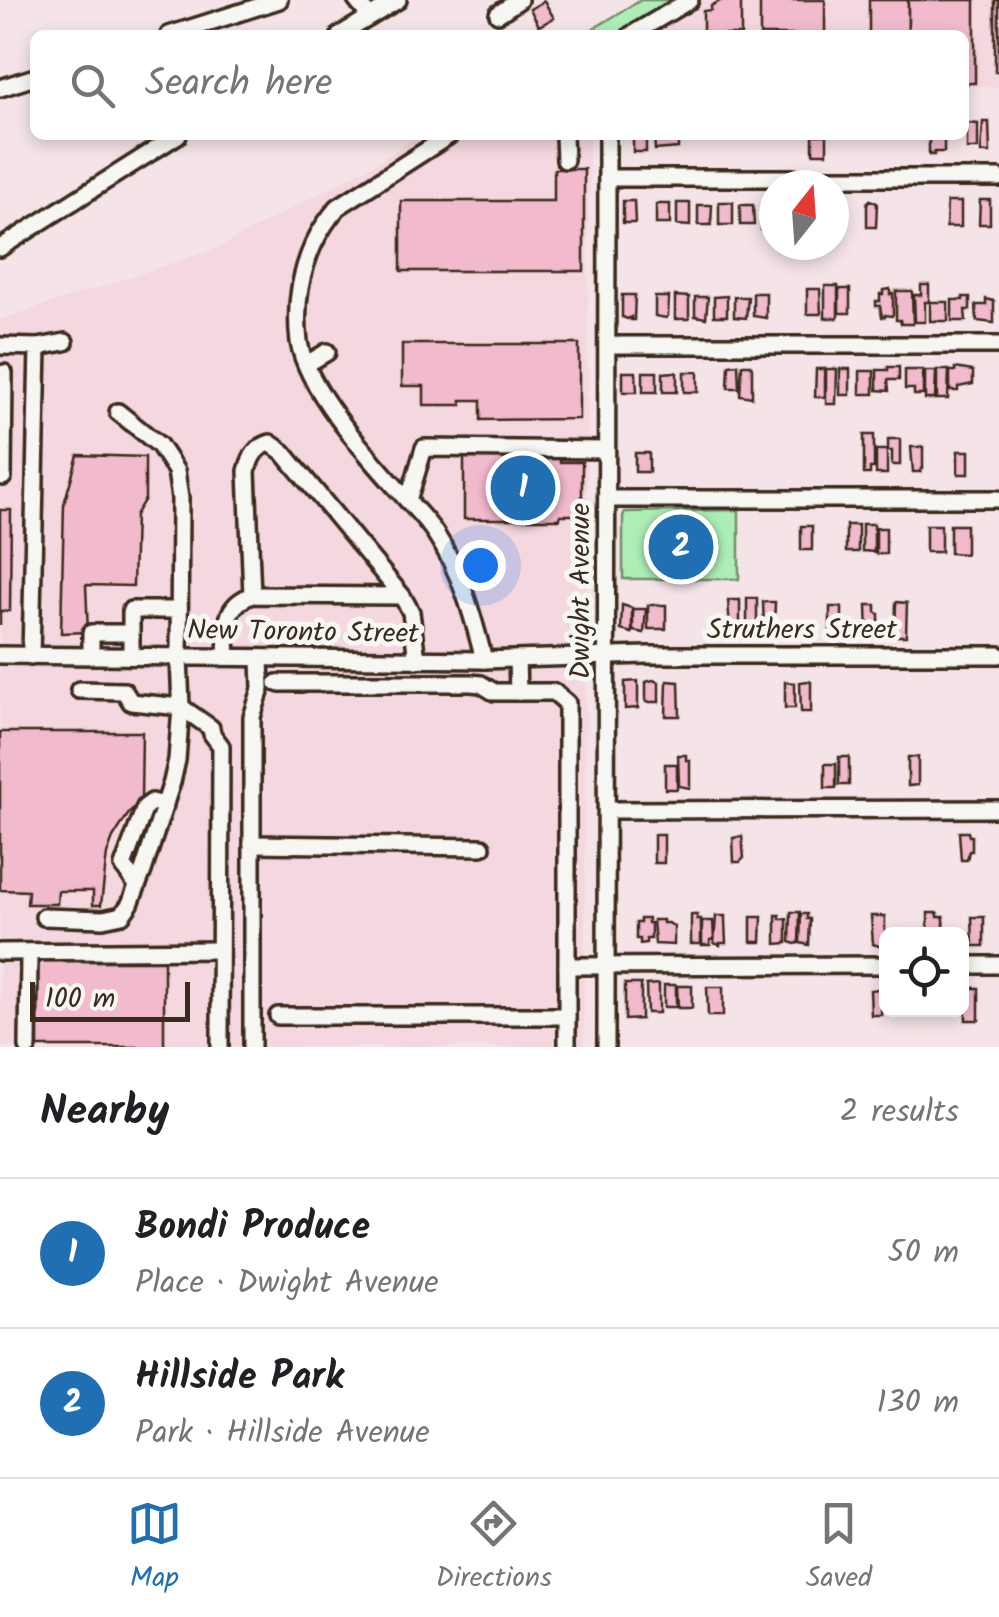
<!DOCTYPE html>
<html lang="en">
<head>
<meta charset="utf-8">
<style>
	body { margin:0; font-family:Kalam,sans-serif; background:#f6f6f6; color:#202124 }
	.controls { position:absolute; right:30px; bottom:30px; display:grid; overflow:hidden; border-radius:15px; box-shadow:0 5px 15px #0003 }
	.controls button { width:90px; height:90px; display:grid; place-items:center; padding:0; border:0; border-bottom:2px solid #e0e0e0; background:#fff; color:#202124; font:50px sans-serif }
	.compass { position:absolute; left:759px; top:170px; width:90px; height:90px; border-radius:50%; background:#fff; box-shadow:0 5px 15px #0003; rotate:17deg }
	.scale { position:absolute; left:30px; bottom:25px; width:160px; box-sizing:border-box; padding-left:10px; border:5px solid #3b2a1e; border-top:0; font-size:28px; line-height:35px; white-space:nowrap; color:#3b2a1e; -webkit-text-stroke:8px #f6f6f2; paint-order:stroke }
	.you { position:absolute; left:480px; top:565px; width:35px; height:35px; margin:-25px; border:8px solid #fff; border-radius:50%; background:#1a73e8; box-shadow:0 0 0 15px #1a73e833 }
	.badge { display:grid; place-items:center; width:65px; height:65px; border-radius:50%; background:#1f6fb2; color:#fff; font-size:32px; font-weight:700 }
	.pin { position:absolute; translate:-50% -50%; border:5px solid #fff; box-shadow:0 2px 10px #0006 }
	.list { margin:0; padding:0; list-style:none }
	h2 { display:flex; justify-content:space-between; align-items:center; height:130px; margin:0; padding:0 40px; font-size:42px }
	h2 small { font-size:32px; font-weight:400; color:#757577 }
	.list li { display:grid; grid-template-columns:65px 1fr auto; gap:30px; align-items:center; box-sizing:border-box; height:150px; padding:0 40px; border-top:2px solid #e0e0e0 }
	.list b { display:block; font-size:38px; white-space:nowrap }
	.list p { margin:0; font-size:32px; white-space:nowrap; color:#757577 }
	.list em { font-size:32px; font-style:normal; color:#757577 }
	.icon { flex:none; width:55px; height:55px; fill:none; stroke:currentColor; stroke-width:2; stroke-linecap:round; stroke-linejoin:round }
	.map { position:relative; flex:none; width:999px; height:1047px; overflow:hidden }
	.search { position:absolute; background:#fff; box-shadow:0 5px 15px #0003; left:30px; right:30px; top:30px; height:110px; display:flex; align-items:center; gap:25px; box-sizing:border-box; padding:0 35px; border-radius:15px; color:#757577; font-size:38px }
	.sheet { height:430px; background:#fff }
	nav { display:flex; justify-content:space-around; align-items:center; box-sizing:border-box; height:140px; border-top:2px solid #e0e0e0; background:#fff; font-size:28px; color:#757577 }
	nav a { display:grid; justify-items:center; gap:5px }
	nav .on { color:#1f6fb2 }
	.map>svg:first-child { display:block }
	.built { fill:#f4d7df }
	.green { fill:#adeeb7; stroke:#748c6a; stroke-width:2.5 }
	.building { fill:#f2bacd; stroke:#3b2a1e; stroke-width:2.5 }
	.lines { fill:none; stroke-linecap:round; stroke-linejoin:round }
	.minor-casing { stroke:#3b2a1e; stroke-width:22 }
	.minor { stroke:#f6f6f2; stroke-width:15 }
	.labels { text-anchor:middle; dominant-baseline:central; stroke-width:10; stroke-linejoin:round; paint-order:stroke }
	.street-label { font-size:28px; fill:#3b2a1e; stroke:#f6f6f2 }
</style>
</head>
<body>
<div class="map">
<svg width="999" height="1047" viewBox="0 0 999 1047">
	<rect width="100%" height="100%" fill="#f5e4e7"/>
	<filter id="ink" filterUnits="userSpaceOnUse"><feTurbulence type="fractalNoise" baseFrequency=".01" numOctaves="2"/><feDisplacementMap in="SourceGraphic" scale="20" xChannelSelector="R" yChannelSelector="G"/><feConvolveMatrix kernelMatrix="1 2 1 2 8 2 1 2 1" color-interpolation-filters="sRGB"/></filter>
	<g filter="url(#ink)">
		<g class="built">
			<path d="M641,0H999V87L964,86V35H583Z"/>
			<path d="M420,135H589L584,1047H0V320L218,248L367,168Z"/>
		</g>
		<g class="green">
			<path d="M641,0H674L641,19L619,35H583Z"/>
			<path d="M739,510V579H623V516L625,512Z"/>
		</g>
		<g class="building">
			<path d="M722,0H741V35H703V11L711,10V6Z"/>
			<rect x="760" y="0" width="65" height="35"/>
			<rect x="869" y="0" width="39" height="35"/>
			<path d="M908,0H975V83H964V35H908Z"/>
			<rect x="995" y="0" width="4" height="72"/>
			<path d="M544,1L554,18L539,26L530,9Z"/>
			<path d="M983,122H989L990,153H981Z"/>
			<path d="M967,123L978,124V149H967Z"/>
			<path d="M633,135H653V140H646V152H633Z"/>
			<path d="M654,135H678V148L655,150Z"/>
			<rect x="813" y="135" width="14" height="18"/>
			<path d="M929,135H944V152H934V155H929Z"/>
			<path d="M554,169H584V271H401V201H554Z"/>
			<path d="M870,200L877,203L876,227H867V203Z"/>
			<path d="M980,200H990V224H979Z"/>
			<path d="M623,201H634L635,223H623Z"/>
			<rect x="719" y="202" width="14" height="23"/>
			<path d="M947,202H961V227H946Z"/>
			<path d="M677,203H690V226L677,225Z"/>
			<path d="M768,203H774V225H767V230H761V205H768Z"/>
			<rect x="656" y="204" width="14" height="20"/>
			<path d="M698,205H712L711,225H698Z"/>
			<path d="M740,205H753L754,225H740Z"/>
			<path d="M921,285H929V302H925V322H915L914,295H921Z"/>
			<rect x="825" y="286" width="13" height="32"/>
			<path d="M807,289H820L821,314H807Z"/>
			<rect x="839" y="289" width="11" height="24"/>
			<path d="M890,289V294L893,293V314L892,316L885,315V317H882L880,306H876V301H880V294H883V290Z"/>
			<path d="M896,291H912L913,324H901L900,320H896Z"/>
			<path d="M753,293H766V318L753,316Z"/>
			<path d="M622,295H635L634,320H631V317L628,319L622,317Z"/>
			<path d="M675,296L689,297V319H675Z"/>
			<path d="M727,296V316H714V297Z"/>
			<path d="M655,297H669L668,316L666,318L655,316Z"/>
			<path d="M695,297H708L706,318L695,316Z"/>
			<path d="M734,297H748L746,318L734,317Z"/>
			<path d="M963,297H970V310H965L966,321H952V300H963Z"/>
			<path d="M986,299L994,301V323L977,321L976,305H986Z"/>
			<rect x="930" y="302" width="18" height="19"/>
			<path d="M402,344H579V419L481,420V400H461L462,405H424V386H402Z"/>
			<path d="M738,364L739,388H728L729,365Z"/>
			<path d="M742,365H751L752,368V397L740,395Z"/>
			<path d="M888,367H899V380H888L889,391L877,390V370H888Z"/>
			<path d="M955,368L973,371V384L958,387V391H950V371H955Z"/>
			<path d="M816,369H825V397H815Z"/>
			<path d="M826,369H837L836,404H826Z"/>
			<rect x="840" y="369" width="10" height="26"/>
			<path d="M905,370H923V395H914V389H905Z"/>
			<path d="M937,370H949L948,399H937Z"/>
			<rect x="860" y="371" width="14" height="23"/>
			<path d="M925,371H936L935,399H925Z"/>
			<path d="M623,372H636L637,392H623Z"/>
			<rect x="643" y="372" width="14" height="20"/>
			<path d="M675,372L677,373V392H663V373Z"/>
			<rect x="684" y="372" width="14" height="20"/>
			<path d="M864,435H874V468H870V474H864Z"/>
			<path d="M888,439H900V465H892V451H888Z"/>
			<path d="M911,447H923V469H921V472H913Z"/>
			<rect x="876" y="450" width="11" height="24"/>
			<rect x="958" y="451" width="11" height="23"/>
			<rect x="635" y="453" width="14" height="19"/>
			<path d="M560,454V462H582V515H560V519H464V455Z"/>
			<path d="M78,455L145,457V499L135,515L133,586L86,585L88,632L61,633L64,504Z"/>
			<path d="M0,510H11L10,611H0V625Z"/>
			<path d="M862,524H874V552L862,551Z"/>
			<rect x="846" y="525" width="12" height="27"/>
			<rect x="926" y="525" width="15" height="27"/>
			<path d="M950,525H966V554L950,553Z"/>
			<rect x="801" y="526" width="11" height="24"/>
			<rect x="876" y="528" width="10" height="26"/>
			<path d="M747,598H757V629L755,630L747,629Z"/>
			<path d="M728,600H740V631L730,630Z"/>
			<path d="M763,602H775L774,632L764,630Z"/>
			<path d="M896,602L907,603L906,636H895Z"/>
			<path d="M622,605L632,608V633L621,630Z"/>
			<rect x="648" y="605" width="18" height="24"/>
			<path d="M867,605H876V612L879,614V636H868Z"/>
			<rect x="830" y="607" width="12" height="25"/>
			<path d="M633,609H646L644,633L633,631Z"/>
			<path d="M653,680L659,682V702H646V682Z"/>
			<path d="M638,681V708L625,709V682Z"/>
			<path d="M667,681L679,682L680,716H666Z"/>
			<path d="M808,681L811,682V712H801L800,682Z"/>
			<path d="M785,682L795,683V708H785Z"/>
			<path d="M0,732H142L141,799L127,816L113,838L107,854L101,905H93V891H58L57,904H27L28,891L0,890Z"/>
			<path d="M678,755H686V760H690V788L679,786Z"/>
			<rect x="839" y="757" width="10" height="28"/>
			<path d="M908,757H918V785L908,786Z"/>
			<rect x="665" y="764" width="12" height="25"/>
			<rect x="825" y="764" width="11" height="24"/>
			<path d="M959,832H968L969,836H972V851H969L967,860H961Z"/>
			<rect x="654" y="835" width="10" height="28"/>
			<path d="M742,836L744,858L740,862H734L733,838Z"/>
			<path d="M791,912H800L799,943L795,944L790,942Z"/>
			<path d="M928,913H938V917H944V934H928Z"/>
			<path d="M801,914H807V919H810L809,945L800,943Z"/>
			<path d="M691,915H697V919H701V944H691Z"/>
			<path d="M776,915H780V919H787V943L776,944Z"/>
			<path d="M716,916H725V920L726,943H720V945L714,943Z"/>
			<path d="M871,916H885V944H882V947L873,944Z"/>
			<path d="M751,917H762L761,942H751Z"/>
			<path d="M972,917H984V946H973Z"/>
			<path d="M640,919H648V923H651V939H646V943L640,944V939H636V923H640Z"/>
			<path d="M653,920H663V923H669L674,927V945L655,944Z"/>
			<path d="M702,921H713L714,939L710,940V945H702Z"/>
			<rect x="38" y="961" width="126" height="86"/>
			<path d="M625,984H641V1019L625,1020Z"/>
			<path d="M659,984V1013H647L646,985Z"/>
			<rect x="664" y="985" width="12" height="22"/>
			<path d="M677,986H692V1008H678Z"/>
			<path d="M707,987H723V1016H708Z"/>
			<path d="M965,988H979V1020H966Z"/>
			<path d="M879,989L882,990L881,1015H871L870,990Z"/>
		</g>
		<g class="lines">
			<g class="minor-casing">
				<g id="minor">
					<path d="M356,0L370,17"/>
					<path d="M498,14L519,0"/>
					<path d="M169,35L279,0"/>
					<path d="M340,35L398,0"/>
					<path d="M631,35L690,0"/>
					<path d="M0,88L35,77"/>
					<path d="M450,135L338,207C317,231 306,256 300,288C297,305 297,325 299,342C307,390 368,456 400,492C412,506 425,518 435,533C461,572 473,616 484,660"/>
					<path d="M564,135L565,160"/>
					<path d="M607,178H999"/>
					<path d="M0,248L178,135"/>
					<path d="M607,345H999"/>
					<path d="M0,346L38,347L31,656"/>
					<path d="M38,347L65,342"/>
					<path d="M307,364L327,352"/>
					<path d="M3,477L4,373"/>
					<path d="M607,499H999"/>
					<path d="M408,501L424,448L606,450"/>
					<path d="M252,595L247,471C251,456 255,448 270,443L283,452L402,596"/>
					<path d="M0,655L484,660L647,655H999"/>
					<path d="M91,656V633H131"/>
					<path d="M131,656V610H179"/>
					<path d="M226,657C228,628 221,607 252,595L402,596L411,612L417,660"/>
					<path d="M517,659L518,692H554L567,703V1047"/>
					<path d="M277,683H471L481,684L494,692H518"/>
					<path d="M79,690L124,691L131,702L181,707L211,728L212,734L221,746L220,1047"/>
					<path d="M607,810L999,809"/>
					<path d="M252,844L482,847"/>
					<path d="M137,885L123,866L145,807L152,802L165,805"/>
					<path d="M44,917L103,919L122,915L130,904L143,871L172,782L177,760L181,707L179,657L180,498L176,471L159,445L118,412"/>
					<path d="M0,952L220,950"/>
					<path d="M962,965H999"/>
					<path d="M567,966L886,965"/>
					<path d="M278,1016H567"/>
					<path d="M28,1047L29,952"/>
					<path d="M252,1047V717L261,689L260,658"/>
					<path d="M606,1047L607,135"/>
				</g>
			</g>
			<use href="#minor" class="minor"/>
		</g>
	</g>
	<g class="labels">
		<g class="street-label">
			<text transform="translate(581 591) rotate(-90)">Dwight Avenue</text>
			<text x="802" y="630">Struthers Street</text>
			<text transform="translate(303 633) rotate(1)">New Toronto Street</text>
		</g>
	</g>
</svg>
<div class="controls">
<button><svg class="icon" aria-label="locate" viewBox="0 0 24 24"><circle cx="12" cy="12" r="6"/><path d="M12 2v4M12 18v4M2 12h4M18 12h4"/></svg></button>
</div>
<svg class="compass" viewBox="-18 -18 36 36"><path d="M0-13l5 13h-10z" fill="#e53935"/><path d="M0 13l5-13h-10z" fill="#757577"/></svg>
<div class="scale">100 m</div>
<div class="you"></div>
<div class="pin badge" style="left:523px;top:488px">1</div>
<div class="pin badge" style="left:681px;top:547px">2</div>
<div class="search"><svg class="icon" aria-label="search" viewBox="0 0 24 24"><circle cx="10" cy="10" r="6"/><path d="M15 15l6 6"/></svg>Search here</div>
</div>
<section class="sheet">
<h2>Nearby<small>2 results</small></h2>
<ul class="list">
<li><span class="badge">1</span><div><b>Bondi Produce</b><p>Place · Dwight Avenue</p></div><em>50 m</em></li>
<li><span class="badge">2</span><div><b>Hillside Park</b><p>Park · Hillside Avenue</p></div><em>130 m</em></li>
</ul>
</section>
<nav>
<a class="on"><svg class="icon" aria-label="map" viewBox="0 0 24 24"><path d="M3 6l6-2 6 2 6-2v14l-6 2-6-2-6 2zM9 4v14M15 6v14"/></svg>Map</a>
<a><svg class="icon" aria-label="directions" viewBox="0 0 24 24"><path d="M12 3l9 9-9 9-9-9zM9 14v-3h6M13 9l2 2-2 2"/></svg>Directions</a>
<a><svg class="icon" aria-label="saved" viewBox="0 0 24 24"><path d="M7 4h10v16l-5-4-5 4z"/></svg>Saved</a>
</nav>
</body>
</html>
